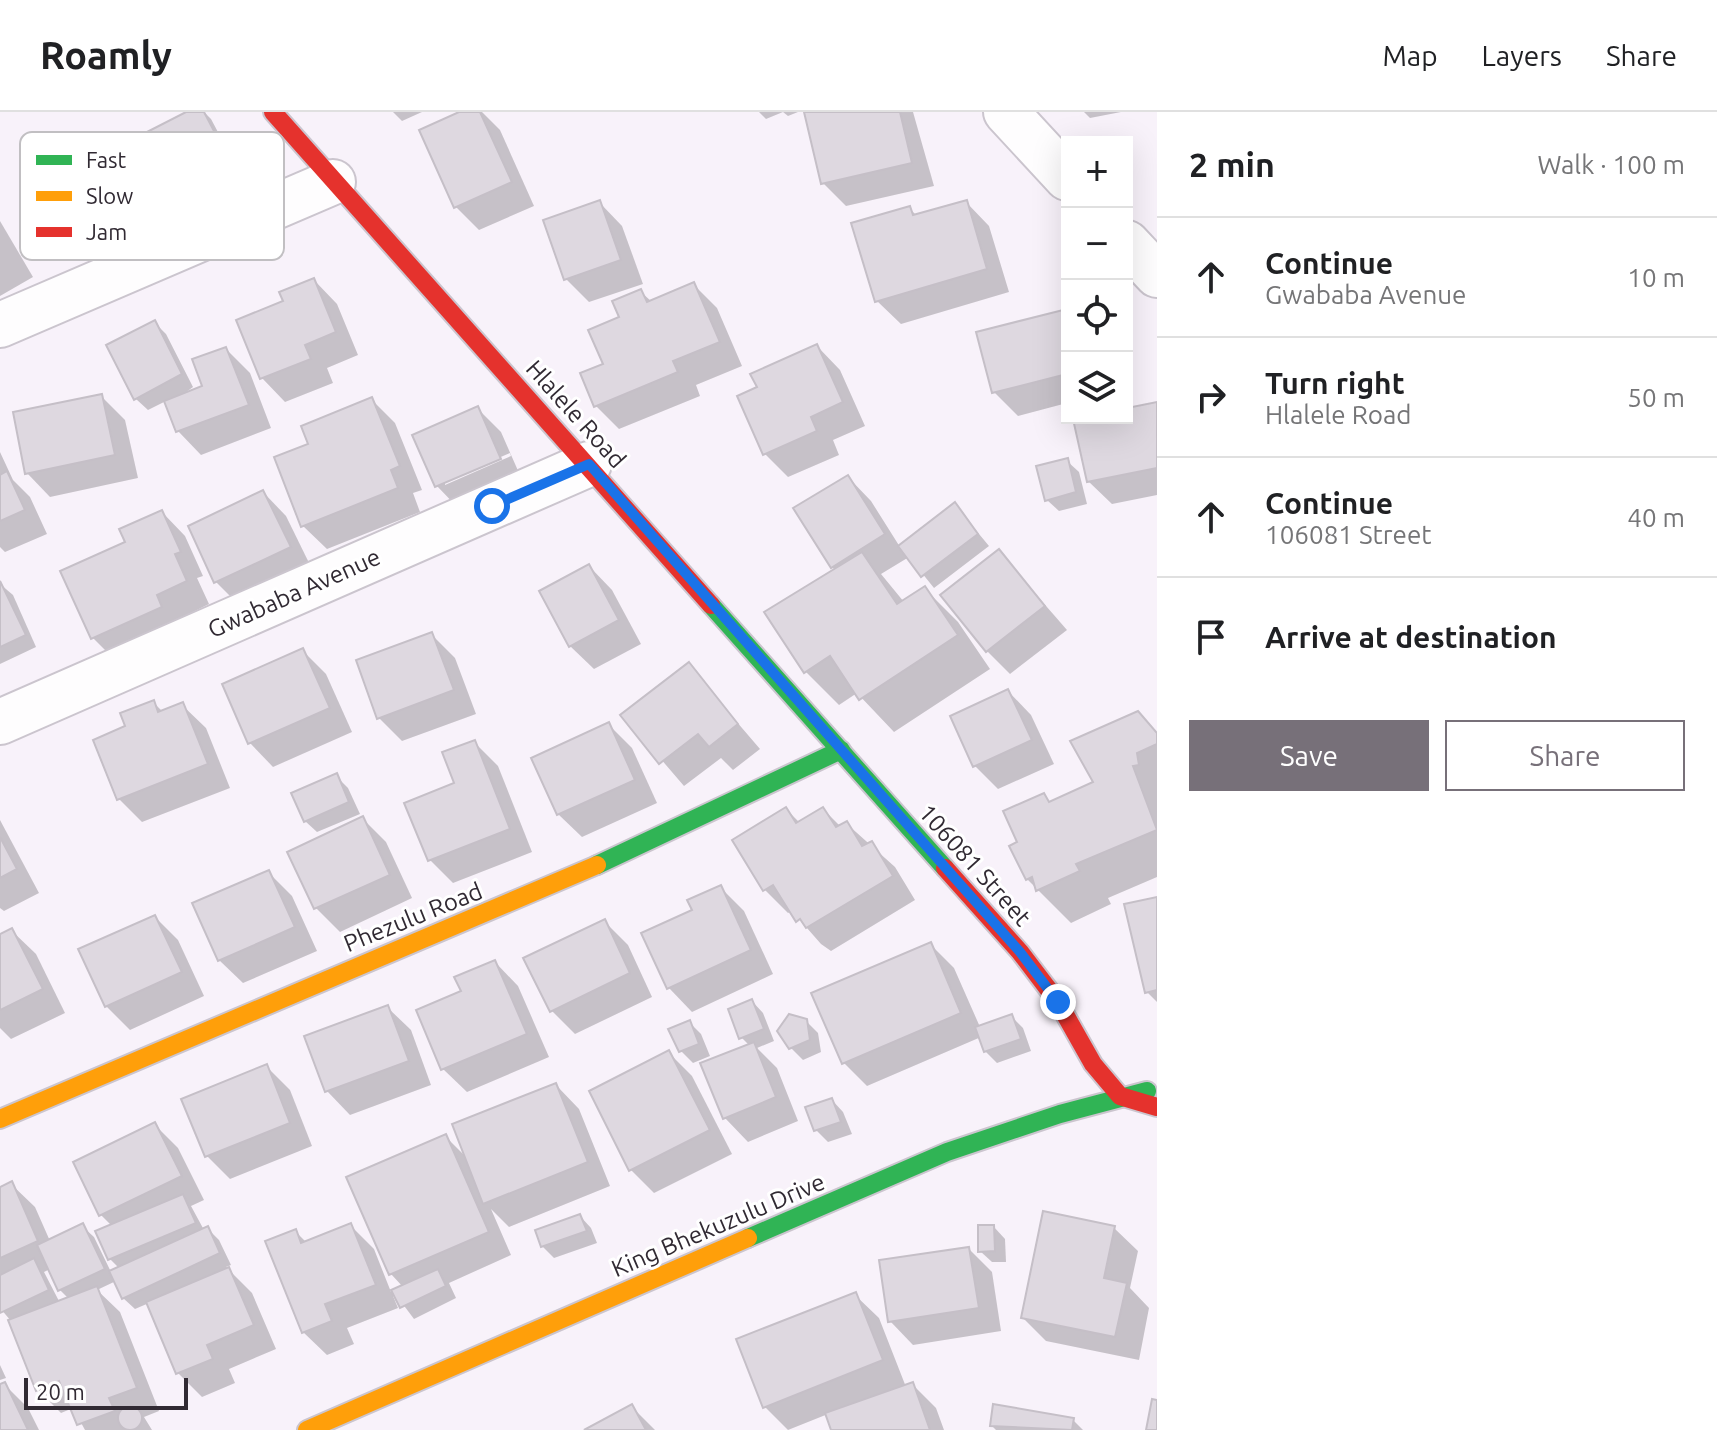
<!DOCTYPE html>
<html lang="en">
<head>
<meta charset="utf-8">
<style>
	body { margin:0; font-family:Ubuntu,sans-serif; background:#f6f6f6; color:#202124 }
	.controls { position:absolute; right:24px; top:24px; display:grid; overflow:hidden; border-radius:0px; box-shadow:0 8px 32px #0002 }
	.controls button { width:72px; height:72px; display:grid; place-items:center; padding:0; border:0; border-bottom:2px solid #e0e0e0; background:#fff; color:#202124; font:40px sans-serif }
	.scale { position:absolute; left:24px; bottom:20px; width:164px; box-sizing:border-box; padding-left:8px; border:4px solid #312a33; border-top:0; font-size:22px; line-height:28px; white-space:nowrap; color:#312a33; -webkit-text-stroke:6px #fff; paint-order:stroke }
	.stop { position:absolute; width:24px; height:24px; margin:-18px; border:6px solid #1a73e8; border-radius:50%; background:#fff }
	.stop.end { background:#1a73e8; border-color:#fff; box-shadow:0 2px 8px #0008 }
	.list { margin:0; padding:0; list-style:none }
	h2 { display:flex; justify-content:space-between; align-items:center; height:104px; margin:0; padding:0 32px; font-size:34px }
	h2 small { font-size:26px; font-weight:400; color:#757577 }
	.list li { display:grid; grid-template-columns:52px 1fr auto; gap:24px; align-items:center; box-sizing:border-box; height:120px; padding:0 32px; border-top:2px solid #e0e0e0 }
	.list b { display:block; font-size:30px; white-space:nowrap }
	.list p { margin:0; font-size:26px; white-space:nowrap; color:#757577 }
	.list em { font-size:26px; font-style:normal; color:#757577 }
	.actions { display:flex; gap:16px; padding:24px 32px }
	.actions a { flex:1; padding:18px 0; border:2px solid #777079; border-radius:0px; text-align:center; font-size:28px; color:#777079 }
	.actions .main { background:#777079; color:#fff }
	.icon { flex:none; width:44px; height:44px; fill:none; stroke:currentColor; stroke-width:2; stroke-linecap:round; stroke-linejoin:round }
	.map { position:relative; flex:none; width:1157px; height:1318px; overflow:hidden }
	header { display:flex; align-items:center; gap:48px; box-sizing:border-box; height:112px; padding:0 40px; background:#fff; border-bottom:2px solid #e0e0e0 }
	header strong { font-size:38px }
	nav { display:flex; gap:44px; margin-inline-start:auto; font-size:28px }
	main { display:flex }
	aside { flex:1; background:#fff }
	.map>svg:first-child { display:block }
	.shadow { fill:#0003; fill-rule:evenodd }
	.building { fill:#ded8e0; stroke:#c5bfc7; stroke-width:2 }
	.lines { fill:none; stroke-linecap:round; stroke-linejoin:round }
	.street-casing { stroke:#cbc5ce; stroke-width:48 }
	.fast-casing { stroke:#cbc5ce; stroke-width:22 }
	.slow-casing { stroke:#cbc5ce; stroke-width:22 }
	.jam-casing { stroke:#cbc5ce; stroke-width:22 }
	.street { stroke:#fefdfe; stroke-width:44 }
	.fast { stroke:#30b455; stroke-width:18 }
	.slow { stroke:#ff9f0a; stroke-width:18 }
	.jam { stroke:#e5322d; stroke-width:18 }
	.route { stroke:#1a73e8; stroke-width:10 }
	.labels { text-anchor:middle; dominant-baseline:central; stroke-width:6; stroke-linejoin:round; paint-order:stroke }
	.street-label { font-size:24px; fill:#312a33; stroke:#fff }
	.key { fill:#fff; stroke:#c1bfc2; stroke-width:2 }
	.key-label { font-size:22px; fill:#312a33 }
</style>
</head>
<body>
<header>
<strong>Roamly</strong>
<nav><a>Map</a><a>Layers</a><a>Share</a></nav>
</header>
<main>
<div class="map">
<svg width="1157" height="1318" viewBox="0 0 1157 1318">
	<rect width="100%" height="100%" fill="#f8f2fa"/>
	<g class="shadow">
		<path d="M191,0H204L211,7L235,52L183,79L172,67Z"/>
		<path d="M393,0H422L402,9Z"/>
		<path d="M464,0H482L500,18L534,94L479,118L456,95Z"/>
		<path d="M759,0H798L788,4L783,0L766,7Z"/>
		<path d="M809,0H913L934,74L846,94L823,71Z"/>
		<path d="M1084,0H1121L1090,6Z"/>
		<path d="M599,90L622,114L643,172L589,190L566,167Z"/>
		<path d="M966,90L989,114L1009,180L901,212L877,189L909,96L917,104Z"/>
		<path d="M0,109L33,165L0,184Z"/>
		<path d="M314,168L337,192L358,243L327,256L333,271L285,290L262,266L239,209L285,191Z"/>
		<path d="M694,173L717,196L742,254L696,273L700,284L619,317L596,294L621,206L641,180L652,190Z"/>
		<path d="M1067,199V291L1018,304L994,280Z"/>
		<path d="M154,210L166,222L193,275L178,286L205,275L226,237L250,261L271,316L201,343L178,319L166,289L148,298L136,287Z"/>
		<path d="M817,234L840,258L865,314L833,328L839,343L788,365L765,342L760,276Z"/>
		<path d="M101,284L125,308L138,366L50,385L27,361Z"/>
		<path d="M371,287L395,311L422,378L413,381L420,400L327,437L303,414L311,333Z"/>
		<path d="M1157,292V383L1112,392L1088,369L1076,308L1127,306V298Z"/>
		<path d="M478,297L501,320L523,370L460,398L437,374ZM510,341L511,344L445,373V369Z"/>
		<path d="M0,340L13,368L30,385L47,422L5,440L0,435Z"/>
		<path d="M1067,349L1079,360L1087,392L1059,399L1047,388Z"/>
		<path d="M848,365L871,389L900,435L955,393L989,434L934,476L909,445L881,462L904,490L924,476L958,510L990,557L894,620L857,581L839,593L806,560L836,459L832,455Z"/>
		<path d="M263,380L286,404L313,459L239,493L216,470Z"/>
		<path d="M162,400L185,424L203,464L197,466L209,492L179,507L184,519L116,549L92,525L127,431Z"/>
		<path d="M999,440L1067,518L1010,562L987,539Z"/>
		<path d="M589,454L612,478L641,532L594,557L570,534Z"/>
		<path d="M0,472L13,483L36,535L0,552Z"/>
		<path d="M431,522L455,546L476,602L402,629L379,606Z"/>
		<path d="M303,539L326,562L352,620L273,655L250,631Z"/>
		<path d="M688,553L760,637L733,658L721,646L684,674L623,603Z"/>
		<path d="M1008,579L1031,603L1054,652L998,677L975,654Z"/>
		<path d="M153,590L163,600L182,593L206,616L230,676L142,710L119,687L128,615Z"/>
		<path d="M609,613L632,636L657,691L582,725L558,702Z"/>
		<path d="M1157,621V765L1108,786L1111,792L1071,811L1027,767L1019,731L1044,684L1051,691L1096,671Z"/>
		<path d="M474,630L498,654L532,740L453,771L430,748Z"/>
		<path d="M336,664L348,676L360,702L317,720L305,709Z"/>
		<path d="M786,697L800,711L823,697L841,715L847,712L895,755L915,788L831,839L821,832L792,799L788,801L765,778Z"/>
		<path d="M362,706L386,730L412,786L340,820L316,796L290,741Z"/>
		<path d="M0,708L39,781L4,799L0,796Z"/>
		<path d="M268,760L292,784L317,839L243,871L219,848Z"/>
		<path d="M720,775L744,799L773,862L692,900L669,876L694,799Z"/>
		<path d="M1157,787V890L1147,880Z"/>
		<path d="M155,805L178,828L204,884L130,918L106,894Z"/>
		<path d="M605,810L628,833L652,885L575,922L551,898Z"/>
		<path d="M12,819L36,842L65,901L11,927L0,916V825Z"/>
		<path d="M930,832L954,856L980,915L1011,904L1023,916L1031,939L997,951L985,939L981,925L867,974L844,951Z"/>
		<path d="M495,850L518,874L549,945L467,980L443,957L463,880Z"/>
		<path d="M752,889L763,901L774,929L757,936L777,956L798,1009L748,1030L725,1006L750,934L741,925Z"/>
		<path d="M387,895L411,918L431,973L350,1003L327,979Z"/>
		<path d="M806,909L818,921L821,940L803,948L791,936Z"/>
		<path d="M689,910L701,922L710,944L693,951L681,939Z"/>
		<path d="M669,941L692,964L732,1042L654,1081L631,1058Z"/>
		<path d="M266,954L290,978L312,1034L230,1067L206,1043Z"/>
		<path d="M556,973L579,997L610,1074L509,1115L491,1097L511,1143L449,1171L456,1186L414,1207L396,1183L393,1184L398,1196L347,1216L354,1232L327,1243L303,1220L296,1120L307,1131L351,1114L374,1137L391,1180L403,1175L391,1162L348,1066L445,1024L467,1046Z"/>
		<path d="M832,988L843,1000L852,1022L828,1030L816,1018Z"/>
		<path d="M154,1012L178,1036L204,1088L191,1094L204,1118L207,1116L219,1128L231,1153L226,1155L252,1181L276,1237L229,1257L235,1271L202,1285L178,1261L149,1191L135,1197L123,1186L116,1169L97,1178L120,1200L159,1299L144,1305L152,1318H85L73,1296L61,1301L38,1278L11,1209L0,1196V1077L11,1072L35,1095L50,1129L82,1114L94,1125L111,1160L119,1156L110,1147L112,1114L101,1103ZM50,1157L60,1178L69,1187L60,1191L44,1160Z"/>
		<path d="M580,1104L591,1116L597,1131L554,1146L542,1134Z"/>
		<path d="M994,1115L1005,1127L1006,1150H992L980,1139Z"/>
		<path d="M1114,1116L1138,1139L1130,1176L1149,1196L1139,1248L1046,1229L1023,1206Z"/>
		<path d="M969,1137L992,1160L1001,1219L913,1233L890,1209Z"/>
		<path d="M855,1183L879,1206L906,1275L912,1272L936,1296L944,1318H833L828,1302L788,1318L765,1295Z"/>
		<path d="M0,1253L6,1266L0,1268Z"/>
		<path d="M4,1272L28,1296L39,1318H0V1274Z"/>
		<path d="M632,1295L655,1318H588Z"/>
		<path d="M1073,1308L1083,1318H996L992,1314Z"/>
	</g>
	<g class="building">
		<path d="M186,0H204L225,40L170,68L145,21Z"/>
		<path d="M459,0H480L512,70L454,96L419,18Z"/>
		<path d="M804,0H900L912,51L821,72Z"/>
		<path d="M600,88L621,148L564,168L543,108Z"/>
		<path d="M967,88L987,157L875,190L851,111L910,94L913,103Z"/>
		<path d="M314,166L336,220L305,233L311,247L260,267L236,208L283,189L279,180Z"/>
		<path d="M694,170L720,230L673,249L678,260L594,295L580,261L603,252L588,218L619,205L612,189L641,177L647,190Z"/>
		<path d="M1067,197V262L992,281L976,220Z"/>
		<path d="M155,208L182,262L134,288L106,233Z"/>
		<path d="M817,232L843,290L811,305L817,319L763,343L737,284L757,275L750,262Z"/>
		<path d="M226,235L249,293L176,320L164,289L202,274L192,247Z"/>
		<path d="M102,282L115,343L25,362L13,300Z"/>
		<path d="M372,285L400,354L391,358L398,376L301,415L274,345L308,332L301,314Z"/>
		<path d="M1157,290V356L1087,370L1073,307L1127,306V296Z"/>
		<path d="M478,294L501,347L435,375L412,323Z"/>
		<path d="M1068,346L1076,380L1045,389L1036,354Z"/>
		<path d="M7,359L25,398L0,409V363Z"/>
		<path d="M848,363L885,422L831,456L793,396Z"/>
		<path d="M263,378L291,435L214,471L188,414Z"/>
		<path d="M955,390L978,422L921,465L898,434Z"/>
		<path d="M162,398L181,440L175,442L187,469L157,483L162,495L91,527L60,459L125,430L119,417Z"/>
		<path d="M999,437L1045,494L986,540L940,483Z"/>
		<path d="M862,440L897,492L925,474L958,523L859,588L830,544L804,561L764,500Z"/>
		<path d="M589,452L619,508L569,535L539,479Z"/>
		<path d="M0,469L26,523L0,535Z"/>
		<path d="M432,520L454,578L377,607L356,548Z"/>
		<path d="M303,536L330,596L248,632L222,572Z"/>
		<path d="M689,550L738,612L709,635L698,622L659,652L620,603Z"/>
		<path d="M1008,577L1032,628L973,655L950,604Z"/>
		<path d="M154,588L158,600L183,590L208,652L117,688L93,628L125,614L120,601Z"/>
		<path d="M1138,599L1157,621V632L1137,641L1139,653L1133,654L1157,718L1076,752L1080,759L1036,779L1032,765L1026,768L1009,734L1017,730L1003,699L1044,681L1049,690L1093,670L1070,629Z"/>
		<path d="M609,610L635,668L557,703L531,646Z"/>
		<path d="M475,628L510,717L428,749L404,691L454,671L442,640Z"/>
		<path d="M337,661L349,690L304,710L291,681Z"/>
		<path d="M786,695L796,711L823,695L836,715L847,709L862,734L872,729L893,764L806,816L800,807L796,810L773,773L763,779L732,728Z"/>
		<path d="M363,704L390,763L314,797L287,740Z"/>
		<path d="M0,725L17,757L0,766Z"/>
		<path d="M269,758L295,815L218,849L192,791Z"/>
		<path d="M721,773L751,838L667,877L641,821L692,798L687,788Z"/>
		<path d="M1157,785V878L1145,881L1124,792Z"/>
		<path d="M155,803L182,860L105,895L78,837Z"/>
		<path d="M605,807L630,861L550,900L523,846Z"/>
		<path d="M12,816L43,877L0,898V822Z"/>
		<path d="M931,830L961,901L842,952L811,881Z"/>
		<path d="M495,848L527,922L441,958L416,898L461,879L454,865Z"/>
		<path d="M752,887L764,917L739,927L728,897Z"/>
		<path d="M388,893L409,949L325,980L304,924Z"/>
		<path d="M789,902L807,907L810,928L789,937L777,919Z"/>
		<path d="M1012,902L1021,927L984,940L975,915Z"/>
		<path d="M690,908L699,932L679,940L668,917Z"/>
		<path d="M754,930L776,985L723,1007L700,951Z"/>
		<path d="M669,938L710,1018L629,1059L589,979Z"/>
		<path d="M267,952L290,1011L205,1045L181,987Z"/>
		<path d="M556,971L588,1050L483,1092L452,1012Z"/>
		<path d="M832,986L841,1010L814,1019L805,995Z"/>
		<path d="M155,1010L182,1064L99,1104L73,1050Z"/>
		<path d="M446,1022L489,1120L389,1163L346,1065Z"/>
		<path d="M12,1069L38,1129L0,1146V1075Z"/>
		<path d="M183,1082L196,1111L108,1148L95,1119Z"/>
		<path d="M1043,1099L1115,1114L1104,1166L1127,1171L1115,1225L1021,1206Z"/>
		<path d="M580,1102L587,1119L541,1135L535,1118Z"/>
		<path d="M83,1111L105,1157L58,1179L37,1133Z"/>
		<path d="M351,1111L376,1173L325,1192L332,1209L302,1221L265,1129L296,1117L301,1131Z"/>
		<path d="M978,1113H994L995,1139L978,1140Z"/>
		<path d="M208,1114L220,1141L122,1187L109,1159Z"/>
		<path d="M969,1135L979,1196L888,1210L879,1148Z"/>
		<path d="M34,1146L49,1178L0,1201V1163Z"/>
		<path d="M229,1155L254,1213L207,1233L213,1247L176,1262L146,1190Z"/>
		<path d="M438,1157L446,1174L400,1196L391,1178Z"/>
		<path d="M97,1174L137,1276L109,1286L115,1299L77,1313L59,1269L36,1279L8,1208Z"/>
		<path d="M856,1180L883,1248L763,1296L736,1227Z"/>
		<path d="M5,1270L28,1318H0V1272Z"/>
		<path d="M913,1270L930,1318H831L825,1301Z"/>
		<path d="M1152,1287L1157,1288V1318H1146Z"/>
		<path d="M632,1292L646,1318H584Z"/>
		<path d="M993,1292L1074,1306L1072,1318L990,1314Z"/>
		<circle cx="130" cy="1306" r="12"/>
	</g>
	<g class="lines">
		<g class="street-casing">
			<g id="street">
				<path d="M1006,0L1067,66"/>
				<path d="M1127,131L1157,163"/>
				<path d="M0,213L333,70"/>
				<path d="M0,610L589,352"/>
			</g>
		</g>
		<g class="fast-casing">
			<g id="fast">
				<path d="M711,493L945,756"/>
				<path d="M597,753L841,638"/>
				<path d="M748,1126L947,1040L1060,1002L1147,979"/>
			</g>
		</g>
		<g class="slow-casing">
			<g id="slow">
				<path d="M0,1007L597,753"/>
				<path d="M307,1318L748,1126"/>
			</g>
		</g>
		<g class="jam-casing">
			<g id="jam">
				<path d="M273,0L711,493"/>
				<path d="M945,756L1020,840L1058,890L1093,952L1120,984L1157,995"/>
			</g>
		</g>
		<use href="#street" class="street"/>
		<use href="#fast" class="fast"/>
		<use href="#slow" class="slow"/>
		<use href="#jam" class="jam"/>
	</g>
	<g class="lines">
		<path class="route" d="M492,394L589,352L1020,840L1058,890"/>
	</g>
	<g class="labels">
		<g class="street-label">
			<text transform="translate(576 302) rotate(48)">Hlalele Road</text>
			<text transform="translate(294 481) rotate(-24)">Gwababa Avenue</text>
			<text transform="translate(975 753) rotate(48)">106081 Street</text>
			<text transform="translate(413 805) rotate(-22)">Phezulu Road</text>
			<text transform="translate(718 1113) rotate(-23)">King Bhekuzulu Drive</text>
		</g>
	</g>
	<rect x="20" y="20" width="264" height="128" rx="12" class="key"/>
	<rect x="36" y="43" width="36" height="10" fill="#30b455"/>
	<rect x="36" y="79" width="36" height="10" fill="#ff9f0a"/>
	<rect x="36" y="115" width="36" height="10" fill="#e5322d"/>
	<g class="key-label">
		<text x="86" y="56">Fast</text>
		<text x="86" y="92">Slow</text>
		<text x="86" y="128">Jam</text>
	</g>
</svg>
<div class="controls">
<button>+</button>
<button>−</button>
<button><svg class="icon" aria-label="locate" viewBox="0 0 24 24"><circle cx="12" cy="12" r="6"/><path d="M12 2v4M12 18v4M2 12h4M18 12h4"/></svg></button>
<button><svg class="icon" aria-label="layers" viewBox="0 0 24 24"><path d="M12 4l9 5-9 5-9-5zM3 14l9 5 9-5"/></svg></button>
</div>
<div class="scale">20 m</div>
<div class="stop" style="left:492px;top:394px"></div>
<div class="stop end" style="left:1058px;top:890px"></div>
</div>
<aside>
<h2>2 min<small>Walk · 100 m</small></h2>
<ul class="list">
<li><svg class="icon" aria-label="ahead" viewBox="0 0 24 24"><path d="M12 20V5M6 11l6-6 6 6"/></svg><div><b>Continue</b><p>Gwababa Avenue</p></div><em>10 m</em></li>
<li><svg class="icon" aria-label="right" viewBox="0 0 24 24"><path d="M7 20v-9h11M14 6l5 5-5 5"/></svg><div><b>Turn right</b><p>Hlalele Road</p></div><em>50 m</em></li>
<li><svg class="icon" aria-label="ahead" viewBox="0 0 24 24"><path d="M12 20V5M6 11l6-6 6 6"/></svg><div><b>Continue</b><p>106081 Street</p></div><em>40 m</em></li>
<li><svg class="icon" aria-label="arrive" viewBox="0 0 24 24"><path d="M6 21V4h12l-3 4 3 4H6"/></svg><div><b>Arrive at destination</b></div></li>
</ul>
<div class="actions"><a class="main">Save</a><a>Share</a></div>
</aside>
</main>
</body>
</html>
